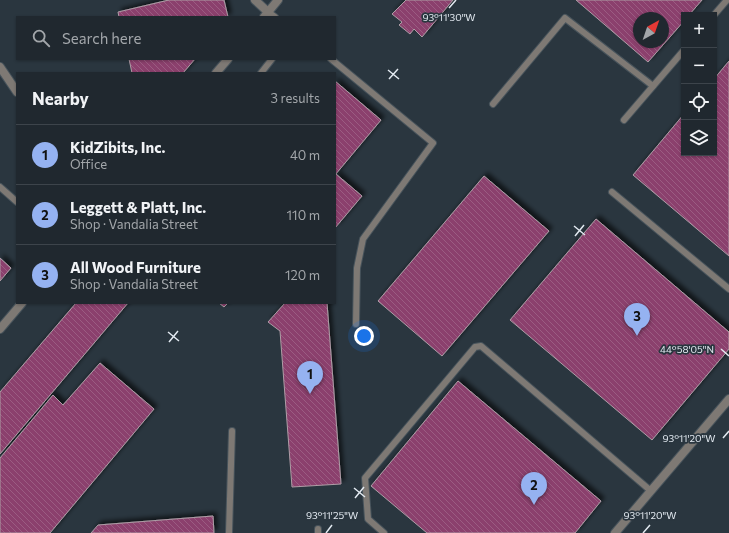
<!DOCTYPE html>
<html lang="en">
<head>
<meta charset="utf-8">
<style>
	body { margin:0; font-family:Commissioner,sans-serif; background:#283037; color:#f1f3f6 }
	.controls { position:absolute; right:12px; top:12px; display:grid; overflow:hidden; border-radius:0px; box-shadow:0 1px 3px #0004 }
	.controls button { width:36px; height:36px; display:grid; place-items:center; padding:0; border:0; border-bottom:1px solid #3d444b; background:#20282f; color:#f1f3f6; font:20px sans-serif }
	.compass { position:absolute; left:633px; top:12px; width:36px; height:36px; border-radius:50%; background:#20282f; box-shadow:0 1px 3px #0004; rotate:40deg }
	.you { position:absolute; left:364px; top:336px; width:14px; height:14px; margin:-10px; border:3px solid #fff; border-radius:50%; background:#1a73e8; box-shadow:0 0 0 6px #1a73e833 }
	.badge { display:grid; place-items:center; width:26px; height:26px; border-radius:50%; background:#95b2f1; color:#111; font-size:13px; font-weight:700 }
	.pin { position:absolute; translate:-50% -33px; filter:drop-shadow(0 1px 2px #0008) }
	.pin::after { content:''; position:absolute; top:21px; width:14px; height:12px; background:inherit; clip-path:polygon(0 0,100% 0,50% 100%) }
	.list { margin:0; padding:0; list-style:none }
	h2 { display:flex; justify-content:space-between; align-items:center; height:52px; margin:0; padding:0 16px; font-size:17px }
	h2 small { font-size:13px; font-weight:400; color:#a2a6aa }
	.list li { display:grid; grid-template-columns:26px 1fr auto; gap:12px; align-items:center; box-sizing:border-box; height:60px; padding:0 16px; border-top:1px solid #3d444b }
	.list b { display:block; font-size:15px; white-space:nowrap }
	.list p { margin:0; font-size:13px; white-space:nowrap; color:#a2a6aa }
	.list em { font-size:13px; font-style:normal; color:#a2a6aa }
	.icon { flex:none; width:22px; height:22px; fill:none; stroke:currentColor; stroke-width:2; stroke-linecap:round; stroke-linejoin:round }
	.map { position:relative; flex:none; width:729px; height:533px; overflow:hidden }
	.search { position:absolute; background:#20282f; box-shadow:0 1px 3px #0004; left:16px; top:16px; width:320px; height:44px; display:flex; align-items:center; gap:10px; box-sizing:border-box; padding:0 14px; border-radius:0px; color:#a2a6aa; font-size:15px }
	.panel { position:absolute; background:#20282f; box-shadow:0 1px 3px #0004; left:16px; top:72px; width:320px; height:232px; border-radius:0px }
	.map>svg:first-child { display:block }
	.building { fill:url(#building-back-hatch); stroke:#ae9da6; fill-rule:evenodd; filter:url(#shadow) }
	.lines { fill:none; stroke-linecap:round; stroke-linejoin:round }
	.service-casing { stroke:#47535b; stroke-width:8 }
	.minor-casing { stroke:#47535b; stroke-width:10 }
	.tertiary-casing { stroke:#47535b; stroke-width:10 }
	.service { stroke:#7e7974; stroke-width:6 }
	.minor { stroke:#7e7974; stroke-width:8 }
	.tertiary { stroke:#7e7974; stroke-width:8 }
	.ticks { fill:none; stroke:#e2e9f0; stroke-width:1.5 }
	.ticks-label { font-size:10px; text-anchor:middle; fill:#e2e9f0; stroke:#2a363f; stroke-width:3.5; stroke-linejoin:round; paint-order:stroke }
</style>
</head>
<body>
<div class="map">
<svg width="729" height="533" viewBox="0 0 729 533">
	<defs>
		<pattern id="building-back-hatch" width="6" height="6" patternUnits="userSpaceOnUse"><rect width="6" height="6" fill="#8b416d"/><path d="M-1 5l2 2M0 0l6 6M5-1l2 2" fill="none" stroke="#9b5c82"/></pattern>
		<filter id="shadow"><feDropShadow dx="3.5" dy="-3.5" stdDeviation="2" flood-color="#0009"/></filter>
	</defs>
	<rect width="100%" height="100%" fill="#2a363f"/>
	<g class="building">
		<path d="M169,0H224L228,17H119L118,12Z"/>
		<path d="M406,0H453L422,37L414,29L410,34L399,25L402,22L392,14Z"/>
		<path d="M576,0H702L689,15H684V21L648,62ZM639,18H663V42H639Z"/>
		<path d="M129,59H195L183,73H132Z"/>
		<path d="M729,61V256L633,175L684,114V153H714V79Z"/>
		<path d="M335,81L381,120L335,175Z"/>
		<path d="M336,174L362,196L335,228V175Z"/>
		<path d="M484,176L549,231L442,356L378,301Z"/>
		<path d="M596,219L729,332V349L652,440L510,320Z"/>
		<path d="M0,258L11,268L0,281Z"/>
		<path d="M76,303H128L0,454V392Z"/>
		<path d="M219,303H228L224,307Z"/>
		<path d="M285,303H327L341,484L292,487L280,331L268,322Z"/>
		<path d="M100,363L154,409L50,533H0V458L53,395L63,405Z"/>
		<path d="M458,381L601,501L575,533H427L371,486Z"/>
		<path d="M213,516L214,533H91L98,525Z"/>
	</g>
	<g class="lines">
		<g class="service-casing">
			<g id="service">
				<path d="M268,12L275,17"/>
				<path d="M714,15L727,0"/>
				<path d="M331,59L433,143L363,239L357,268L356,324"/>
				<path d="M261,73L272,59"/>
				<path d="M493,104L565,18L653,86"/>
				<path d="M624,120L684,50"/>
				<path d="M0,187L17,202"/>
				<path d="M612,192L729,289"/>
				<path d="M318,529V533"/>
				<path d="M229,533L232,431"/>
				<path d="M384,533L368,519L365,478L475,347L481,346L651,491"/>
			</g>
		</g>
		<g class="minor-casing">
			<path id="minor" d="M255,0L268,12"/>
		</g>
		<g class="tertiary-casing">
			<g id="tertiary">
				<path d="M264,17L278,0"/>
				<path d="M0,67L17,92"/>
				<path d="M216,73L228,59"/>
				<path d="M0,329L22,303"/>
				<path d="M615,533L729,399"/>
			</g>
		</g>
		<use href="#service" class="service"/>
		<use href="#minor" class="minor"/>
		<use href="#tertiary" class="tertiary"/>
	</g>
	<path class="ticks" d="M449,8L456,0M388,70L399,79M389,79L398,69M574,226L585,235M575,236L584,225M168,332L179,341M169,342L178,331M721,349L729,356M723,438L729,431M354,488L365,497M355,498L364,487M326,533L332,525M643,533L650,525"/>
	<g class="ticks-label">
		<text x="449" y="21">93°11'30"W</text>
		<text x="687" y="353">44°58'05"N</text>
		<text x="689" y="442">93°11'20"W</text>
		<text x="332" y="519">93°11'25"W</text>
		<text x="650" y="519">93°11'20"W</text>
	</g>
</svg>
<div class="controls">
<button>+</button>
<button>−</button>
<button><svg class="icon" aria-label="locate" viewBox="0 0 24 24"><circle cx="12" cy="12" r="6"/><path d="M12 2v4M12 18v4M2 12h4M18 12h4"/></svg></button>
<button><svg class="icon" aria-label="layers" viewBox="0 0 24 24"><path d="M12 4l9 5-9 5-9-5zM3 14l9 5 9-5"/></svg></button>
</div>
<svg class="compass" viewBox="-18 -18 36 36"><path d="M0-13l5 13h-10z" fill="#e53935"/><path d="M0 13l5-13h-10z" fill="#a2a6aa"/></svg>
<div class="you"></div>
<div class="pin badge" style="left:310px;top:394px">1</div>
<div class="pin badge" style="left:534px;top:505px">2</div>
<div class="pin badge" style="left:637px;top:336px">3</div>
<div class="search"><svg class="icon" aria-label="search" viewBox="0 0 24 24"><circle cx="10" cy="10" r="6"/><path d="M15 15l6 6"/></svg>Search here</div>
<section class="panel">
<h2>Nearby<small>3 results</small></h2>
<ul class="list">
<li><span class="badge">1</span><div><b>KidZibits, Inc.</b><p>Office</p></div><em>40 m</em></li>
<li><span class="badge">2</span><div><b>Leggett &amp; Platt, Inc.</b><p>Shop · Vandalia Street</p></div><em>110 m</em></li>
<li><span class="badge">3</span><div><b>All Wood Furniture</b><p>Shop · Vandalia Street</p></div><em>120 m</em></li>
</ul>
</section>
</div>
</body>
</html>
